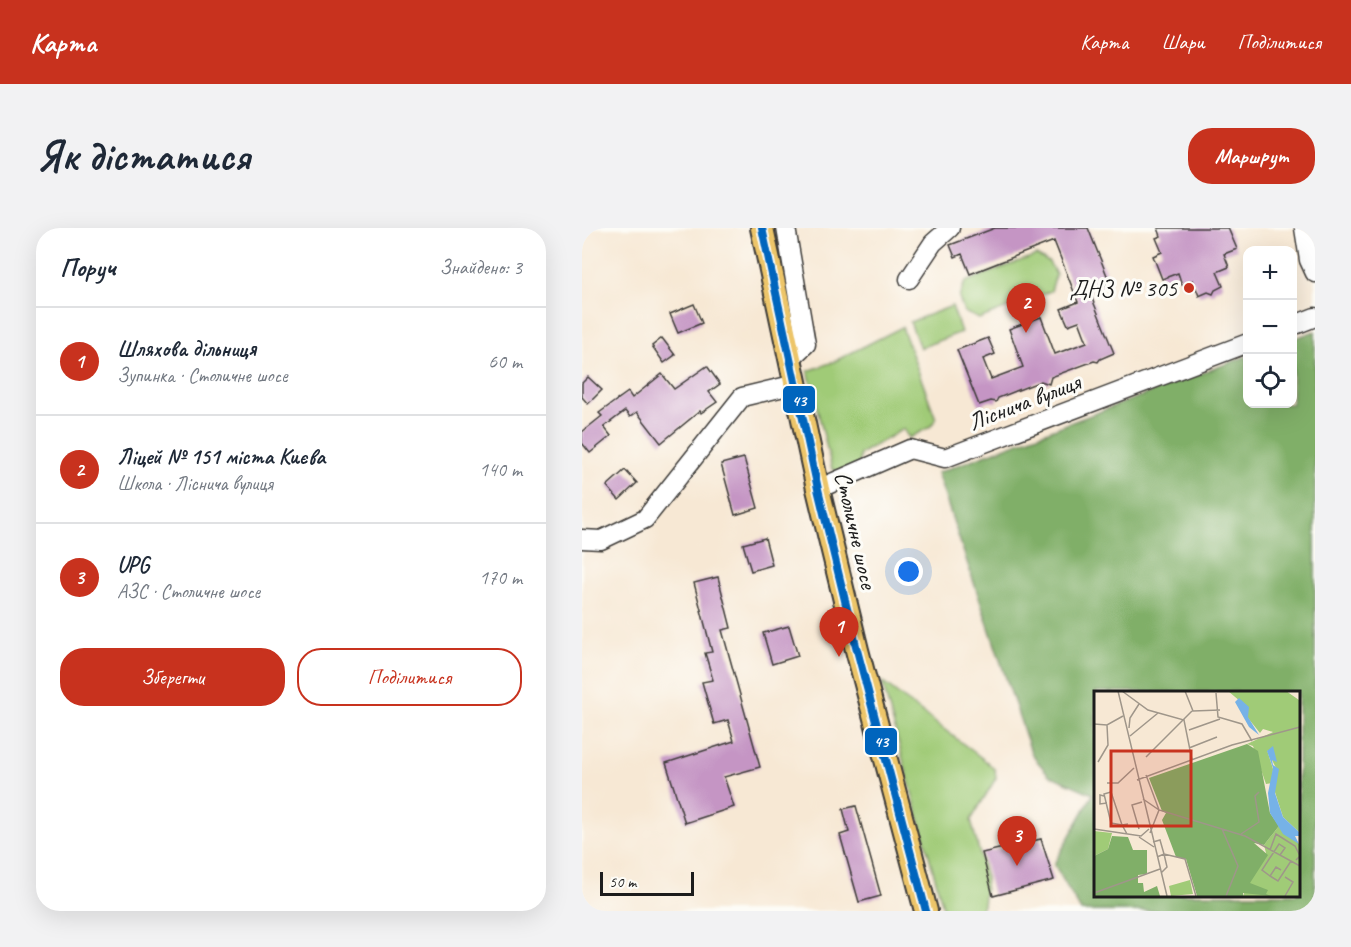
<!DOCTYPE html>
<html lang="uk">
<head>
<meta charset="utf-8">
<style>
	body { margin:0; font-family:Caveat,sans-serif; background:#f2f2f3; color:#1f2937 }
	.controls { position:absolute; right:18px; top:18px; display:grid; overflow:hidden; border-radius:12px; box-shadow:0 6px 24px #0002 }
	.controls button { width:54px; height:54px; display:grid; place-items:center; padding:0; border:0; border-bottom:2px solid #e0e1e3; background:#fff; color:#1f2937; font:30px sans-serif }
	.scale { position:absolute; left:18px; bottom:15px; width:94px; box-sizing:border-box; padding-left:6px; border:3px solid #1c1c1c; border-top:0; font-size:16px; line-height:21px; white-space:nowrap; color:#1c1c1c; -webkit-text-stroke:4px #fdfcf7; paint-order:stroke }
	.you { position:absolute; left:327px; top:344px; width:21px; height:21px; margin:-15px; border:4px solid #fff; border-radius:50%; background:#1a73e8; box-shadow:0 0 0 9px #1a73e833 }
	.badge { display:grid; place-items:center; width:39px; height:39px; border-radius:50%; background:#c8321e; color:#fff; font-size:20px; font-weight:700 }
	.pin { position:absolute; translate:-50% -50px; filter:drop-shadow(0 2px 3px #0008) }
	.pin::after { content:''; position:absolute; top:32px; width:21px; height:18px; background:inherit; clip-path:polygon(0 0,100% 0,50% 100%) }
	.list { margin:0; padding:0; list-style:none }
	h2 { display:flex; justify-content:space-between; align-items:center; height:78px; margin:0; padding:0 24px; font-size:26px }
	h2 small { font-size:20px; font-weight:400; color:#747a83 }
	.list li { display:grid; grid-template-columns:39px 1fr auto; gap:18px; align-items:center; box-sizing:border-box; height:108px; padding:0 24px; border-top:2px solid #e0e1e3 }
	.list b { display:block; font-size:22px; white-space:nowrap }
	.list p { margin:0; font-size:20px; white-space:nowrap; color:#747a83 }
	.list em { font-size:20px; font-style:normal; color:#747a83 }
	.actions { display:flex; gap:12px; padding:18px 24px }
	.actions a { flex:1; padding:14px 0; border:2px solid #c8321e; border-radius:24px; text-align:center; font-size:21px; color:#c8321e }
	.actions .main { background:#c8321e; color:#fff }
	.icon { flex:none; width:33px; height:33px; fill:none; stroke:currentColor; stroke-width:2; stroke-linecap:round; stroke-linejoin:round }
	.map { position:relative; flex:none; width:733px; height:683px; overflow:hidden; border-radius:24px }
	header { display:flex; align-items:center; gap:36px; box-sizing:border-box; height:84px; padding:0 30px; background:#c8321e; color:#fff }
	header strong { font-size:28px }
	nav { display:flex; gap:33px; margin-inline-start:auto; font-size:21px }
	.intro { display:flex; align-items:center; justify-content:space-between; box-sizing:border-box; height:144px; padding:0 36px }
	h1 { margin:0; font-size:42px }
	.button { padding:15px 27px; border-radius:24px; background:#c8321e; color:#fff; font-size:21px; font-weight:700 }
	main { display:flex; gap:36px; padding:0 36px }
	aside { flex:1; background:#fff; border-radius:24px; box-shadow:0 6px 24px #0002 }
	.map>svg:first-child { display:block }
	.green { fill:#a0cb77; stroke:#5e744a; stroke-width:1.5 }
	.forest { fill:#80af68; stroke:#4e6642; stroke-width:1.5; fill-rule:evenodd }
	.building { fill:#c595c4 }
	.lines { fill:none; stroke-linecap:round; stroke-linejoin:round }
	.minor-casing { stroke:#3d3b38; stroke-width:21 }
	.major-casing { stroke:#3d3b38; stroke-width:26 }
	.minor { stroke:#fff; stroke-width:18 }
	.major { stroke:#edc569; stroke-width:22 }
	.bus-1-casing { stroke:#fdfcf7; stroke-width:12 }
	.bus-1 { stroke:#0065bd; stroke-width:8 }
	.poi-dot { fill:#c8321e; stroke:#fdfcf7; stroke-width:2 }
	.labels { text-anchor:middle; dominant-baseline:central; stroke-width:6; stroke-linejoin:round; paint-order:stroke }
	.poi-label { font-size:24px; fill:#1c1c1c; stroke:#fdfcf7; text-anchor:end }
	.street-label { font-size:24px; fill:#1c1c1c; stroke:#fdfcf7 }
	.inset-road { fill:none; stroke:#9f968a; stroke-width:1.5 }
	.view { fill:#c8321e; fill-opacity:0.15; stroke:#c8321e; stroke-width:3 }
	.inset-edge { fill:none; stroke:#1c1c1c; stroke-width:3 }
	.line-badge { stroke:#fdfcf7; stroke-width:2 }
	.badge-label { font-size:16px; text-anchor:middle; font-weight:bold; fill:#fff }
</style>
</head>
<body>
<header>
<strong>Карта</strong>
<nav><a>Карта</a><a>Шари</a><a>Поділитися</a></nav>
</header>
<div class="intro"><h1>Як дістатися</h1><a class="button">Маршрут</a></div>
<main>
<aside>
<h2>Поруч<small>Знайдено: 3</small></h2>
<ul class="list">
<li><span class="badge">1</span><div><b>Шляхова дільниця</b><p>Зупинка · Столичне шосе</p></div><em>60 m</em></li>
<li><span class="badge">2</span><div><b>Ліцей № 151 міста Києва</b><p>Школа · Ліснича вулиця</p></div><em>140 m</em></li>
<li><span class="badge">3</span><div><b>UPG</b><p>АЗС · Столичне шосе</p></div><em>170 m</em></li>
</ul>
<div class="actions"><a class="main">Зберегти</a><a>Поділитися</a></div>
</aside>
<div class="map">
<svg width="733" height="683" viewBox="0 0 733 683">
	<rect width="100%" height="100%" fill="#fdfcf7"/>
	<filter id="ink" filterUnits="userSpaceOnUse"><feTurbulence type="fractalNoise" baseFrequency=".0167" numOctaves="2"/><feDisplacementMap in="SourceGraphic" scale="12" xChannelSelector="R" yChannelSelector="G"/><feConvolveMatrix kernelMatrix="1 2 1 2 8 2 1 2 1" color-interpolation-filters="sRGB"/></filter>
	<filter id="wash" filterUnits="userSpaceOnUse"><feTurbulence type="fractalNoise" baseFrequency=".008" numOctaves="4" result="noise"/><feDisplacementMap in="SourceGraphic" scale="24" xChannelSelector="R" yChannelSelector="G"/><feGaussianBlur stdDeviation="1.35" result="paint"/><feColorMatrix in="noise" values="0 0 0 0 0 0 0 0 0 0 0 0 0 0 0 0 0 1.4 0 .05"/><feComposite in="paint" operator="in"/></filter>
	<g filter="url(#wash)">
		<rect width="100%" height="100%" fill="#f7e8d4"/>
		<g class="green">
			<path d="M454,27L467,34L474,46L469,63L397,91L382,84L377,70L383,54Z"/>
			<path d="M370,78L379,104L338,120L328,94Z"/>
			<path d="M320,99L354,191L348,199L327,210L321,201L278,226L277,237L258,245L250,241L226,143L251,134Z"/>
			<path d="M300,454L405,534L413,542L414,550L389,592L404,650L401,677L398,683H362Z"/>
		</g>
		<path class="forest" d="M733,103V683H499L472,636L511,566L467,547L450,527L355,245L665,128L666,176H710L711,111ZM514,464H716V666H514Z"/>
		<g id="blocks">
			<g class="building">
				<path d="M413,0H506L528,55L507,63L532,125L518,131L516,134L512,133L469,149L467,156L459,153L416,170L414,174L409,173L397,177L375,122L406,110L413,126L401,131L409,151L441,139L427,101L459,89L473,126L505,114L497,93L486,97L479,81L496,74L472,13L388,46L380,26L373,29L368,17Z"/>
				<path d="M576,0H646L655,21L642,26L647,39L635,44L641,58L633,62L631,66L626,64L617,68L611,52L600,57L596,45L580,51L571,28L580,24L574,10L579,8Z"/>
				<path d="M112,76L120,95L96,105L88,86Z"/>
				<path d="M80,110L93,127L82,135L70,118Z"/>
				<path d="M125,138L138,156L127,164L135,174L119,185L118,183L79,215L55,184L48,189L43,183L22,199L29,208L8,225L0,215V204L20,188L17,185L46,164L50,170L80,146L92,161Z"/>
				<path d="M6,149L20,162L6,176L0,169V155Z"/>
				<path d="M162,230L176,280L153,287L139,236Z"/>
				<path d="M43,242L55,255L37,272L25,258Z"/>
				<path d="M183,310L190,337L169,343L161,316Z"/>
				<path d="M136,349L149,400L140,402L178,539L142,549L152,579L103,595L84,535L152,513L146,492L132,496L120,454L131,452L123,425L130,424L112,355Z"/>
				<path d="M207,398L216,428L190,436L181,405Z"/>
				<path d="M274,578L299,668L277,674L258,607L267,604L261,581Z"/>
				<path d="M459,611L472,652L411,668L400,625Z"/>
			</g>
		</g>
	</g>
	<g filter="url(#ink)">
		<use href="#blocks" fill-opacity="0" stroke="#3d3b38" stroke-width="1.5"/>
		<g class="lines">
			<g class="minor-casing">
				<g id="minor">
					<path d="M204,0L224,116L208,131"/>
					<path d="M722,0L727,32L733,45"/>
					<path d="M327,51L351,15L368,0"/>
					<path d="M710,98L733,89"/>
					<path d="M236,261L328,221L363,230L666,115"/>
					<path d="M0,311L19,312L63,291L160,169L214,156"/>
				</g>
			</g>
			<g class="major-casing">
				<path id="major" d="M180,0L236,261L275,422L344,683"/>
			</g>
			<use href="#minor" class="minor"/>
			<use href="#major" class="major"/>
			<g class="bus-1-casing">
				<path id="bus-1" d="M180,0L236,261L275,422L344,683"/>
			</g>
			<use href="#bus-1" class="bus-1"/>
		</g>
	</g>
	<circle class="poi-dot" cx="607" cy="60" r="6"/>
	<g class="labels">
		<g class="poi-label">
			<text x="595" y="60">ДНЗ № 305</text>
		</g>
		<g class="street-label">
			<text transform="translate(442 174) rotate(-21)">Ліснича вулиця</text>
			<text transform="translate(274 302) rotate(77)">Столичне шосе</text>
		</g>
	</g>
	<g transform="translate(512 463)">
		<rect width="206" height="206" fill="#f7e8d4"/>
		<path d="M134,0H192L205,9V141L189,126L180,98L183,79L173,59L179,78L178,92L172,93L159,55L153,53L179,41L169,38L166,42L154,27L153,16ZM185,135L205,153V205H149L160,176L172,162L170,154ZM0,140L18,142L14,158L0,165ZM96,189L99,203L77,205L75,195Z" fill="#a0cb77"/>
		<path d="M153,53L164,60L176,122L185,135L170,154L160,152L174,164L156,192L174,199L172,203L177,205L149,202V205H103L92,168L82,166L68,129L72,122L68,120L55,87ZM18,145L34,146L39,159H53V183L44,184V192H49L50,201L63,195L66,205H0V165L14,158Z" fill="#80af68"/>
		<path d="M145,7L155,16L154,26L165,44L155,36L141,11ZM179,55L183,71L178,69L179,74L185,78L181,102L189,126L205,141V145H201L205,153L189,143L176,122L174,102L179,77L173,60Z" fill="#76b2e7"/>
		<path class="inset-road" d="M24,0L73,205M28,0L54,19L90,29L98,69M91,0L99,20L126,19M122,2L124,26L148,33L158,50M0,33L13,34L29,25M35,37L36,27L45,13M95,39L126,28M36,45L64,22M95,57L123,46M52,66L98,20M4,71L14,54L13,34M52,84L65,119L151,145L206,175M43,89L138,54L206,36M13,92H24L40,77M10,105L6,104V113L13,112M49,108L65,119L56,142M0,138L47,145L55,138M45,138L38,114L48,111M128,138L144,175L132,205M33,143L28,134L17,132L10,103L17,101L28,134L34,133M147,143L165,131L161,105L165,101M45,146L60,156M59,151L66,149L70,163L73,176L67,182M176,159L182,143L201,155L206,165L202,169M63,166L70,163L91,168L102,205M187,179L182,176L176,185L184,190L197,170M176,185L168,179L185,153L191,157L186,164M0,202L66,178M191,205L199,191L191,186"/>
		<path class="view" d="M17,60H97V135H17Z"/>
		<rect width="206" height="206" class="inset-edge"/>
	</g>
	<g class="line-badge">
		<rect x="200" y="157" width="34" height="29" rx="6" fill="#0065bd"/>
		<rect x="282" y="499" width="34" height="29" rx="6" fill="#0065bd"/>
	</g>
	<g class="badge-label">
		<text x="217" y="178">43</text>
		<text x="299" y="519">43</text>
	</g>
</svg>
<div class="controls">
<button>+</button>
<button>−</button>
<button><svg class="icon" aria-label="locate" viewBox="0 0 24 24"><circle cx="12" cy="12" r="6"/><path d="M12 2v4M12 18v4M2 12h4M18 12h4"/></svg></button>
</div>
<div class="scale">50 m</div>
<div class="you"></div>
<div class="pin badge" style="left:257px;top:429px">1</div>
<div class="pin badge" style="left:444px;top:105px">2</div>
<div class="pin badge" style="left:435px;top:638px">3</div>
</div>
</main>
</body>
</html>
